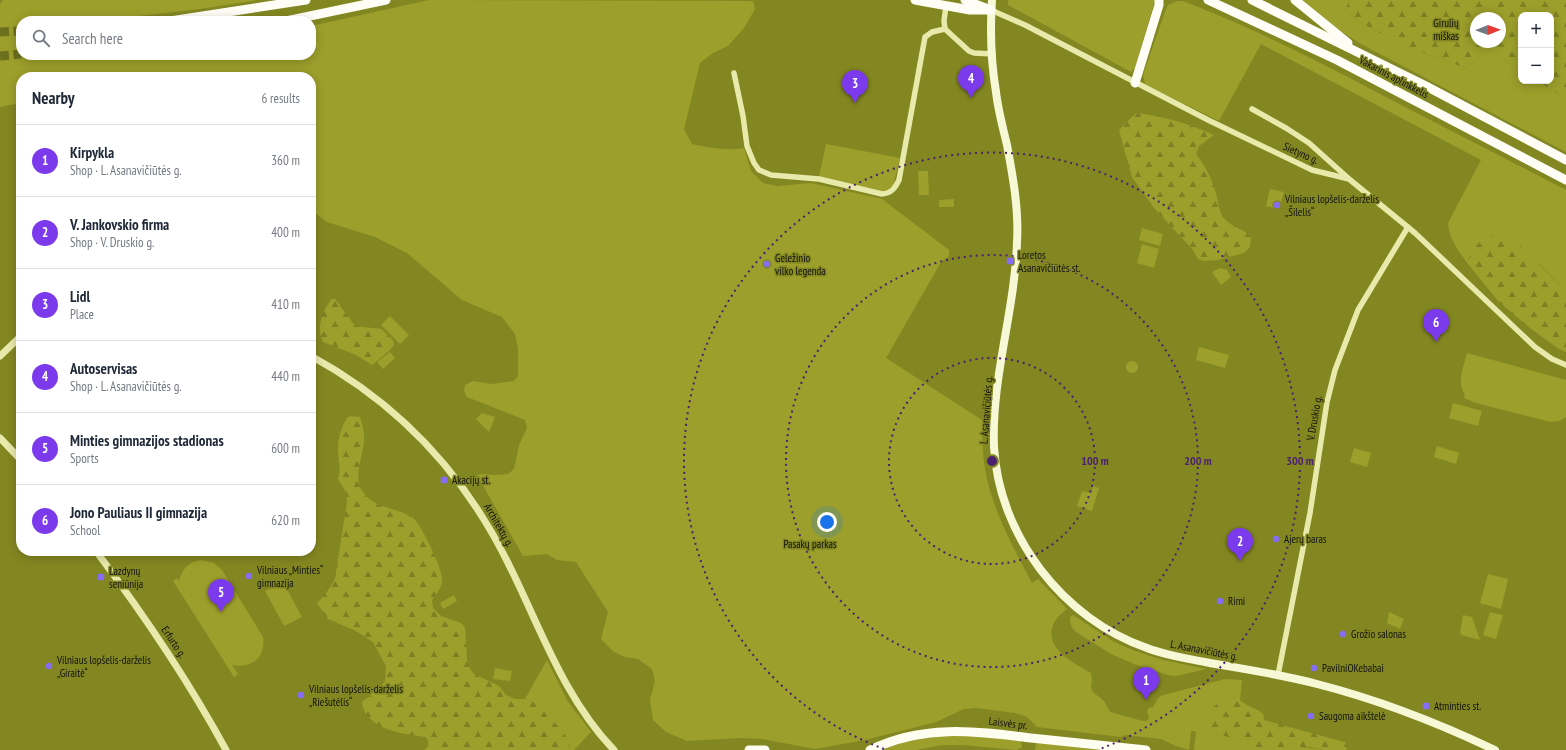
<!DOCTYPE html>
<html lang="en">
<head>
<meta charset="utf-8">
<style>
	body { margin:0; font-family:"PT Sans Narrow",sans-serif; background:#f2f2f3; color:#1f2937 }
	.controls { position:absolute; right:12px; top:12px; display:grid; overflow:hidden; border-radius:8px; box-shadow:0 2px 10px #0003 }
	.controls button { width:36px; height:36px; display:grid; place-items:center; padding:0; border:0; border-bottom:1px solid #e0e1e3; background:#fff; color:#1f2937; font:20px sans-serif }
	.compass { position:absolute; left:1470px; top:12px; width:36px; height:36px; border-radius:50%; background:#fff; box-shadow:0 2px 10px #0003; rotate:89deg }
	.you { position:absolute; left:827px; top:522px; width:14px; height:14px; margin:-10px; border:3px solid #fff; border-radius:50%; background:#1a73e8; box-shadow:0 0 0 6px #1a73e833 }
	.badge { display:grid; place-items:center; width:26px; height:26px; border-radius:50%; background:#7c3aed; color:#fff; font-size:13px; font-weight:700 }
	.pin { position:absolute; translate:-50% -33px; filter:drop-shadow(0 1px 2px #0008) }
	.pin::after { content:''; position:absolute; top:21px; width:14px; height:12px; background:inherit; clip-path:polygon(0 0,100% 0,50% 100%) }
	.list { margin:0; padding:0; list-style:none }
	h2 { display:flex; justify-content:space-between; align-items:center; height:52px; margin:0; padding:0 16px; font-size:17px }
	h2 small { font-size:13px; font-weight:400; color:#747a83 }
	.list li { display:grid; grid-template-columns:26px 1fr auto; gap:12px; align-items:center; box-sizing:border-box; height:72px; padding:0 16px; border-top:1px solid #e0e1e3 }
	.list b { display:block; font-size:15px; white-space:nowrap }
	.list p { margin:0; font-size:13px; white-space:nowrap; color:#747a83 }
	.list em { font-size:13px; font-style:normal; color:#747a83 }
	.icon { flex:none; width:22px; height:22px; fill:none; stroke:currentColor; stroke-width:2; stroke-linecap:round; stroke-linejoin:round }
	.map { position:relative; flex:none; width:1566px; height:750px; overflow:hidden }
	.search { position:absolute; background:#fff; box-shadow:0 2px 10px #0003; left:16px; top:16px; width:300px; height:44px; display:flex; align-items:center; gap:10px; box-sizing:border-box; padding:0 14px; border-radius:16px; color:#747a83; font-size:15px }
	.panel { position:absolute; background:#fff; box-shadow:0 2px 10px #0003; left:16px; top:72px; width:300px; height:484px; border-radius:16px }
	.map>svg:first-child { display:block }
	.green { fill:#9c9f2b }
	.forest { fill:url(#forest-firs); fill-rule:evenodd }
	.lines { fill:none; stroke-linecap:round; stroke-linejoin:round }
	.trunk-tunnel { stroke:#6c6f1e; stroke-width:9; stroke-dasharray:9 4.5; stroke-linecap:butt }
	.minor { stroke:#e8eaab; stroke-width:5.5 }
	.tertiary { stroke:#e8eaab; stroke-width:7 }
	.secondary { stroke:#f6f8d6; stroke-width:8 }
	.primary { stroke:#fdfeef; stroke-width:9 }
	.trunk { stroke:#fefef7; stroke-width:9 }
	.ring { fill:none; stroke:#4b2071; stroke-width:2; stroke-dasharray:2 4 }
	.poi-dot { fill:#866df6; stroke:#838721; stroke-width:1.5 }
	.labels { text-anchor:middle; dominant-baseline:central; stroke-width:3; stroke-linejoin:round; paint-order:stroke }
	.park-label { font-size:11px; fill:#111; stroke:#838721 }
	.street-label { font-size:11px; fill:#111; stroke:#838721 }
	.poi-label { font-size:11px; fill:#111; stroke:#838721; text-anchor:start }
	.centre { fill:#4b2071; stroke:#838721; stroke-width:2 }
	.ring-label { font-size:12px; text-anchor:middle; font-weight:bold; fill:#4b2071; stroke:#838721; stroke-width:3; stroke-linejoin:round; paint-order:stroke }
</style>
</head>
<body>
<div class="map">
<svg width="1566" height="750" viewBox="0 0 1566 750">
	<defs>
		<pattern id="forest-firs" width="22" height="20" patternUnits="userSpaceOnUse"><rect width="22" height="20" fill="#9c9f2b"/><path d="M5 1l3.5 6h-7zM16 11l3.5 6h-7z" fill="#7e8023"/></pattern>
	</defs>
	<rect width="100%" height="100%" fill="#838721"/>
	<g class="green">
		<path d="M3,0H257L200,9L130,17V21H21V55H311V26L429,0L753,1L755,9L744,28L728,46L713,53L700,63L684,129L692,144C710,148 727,151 744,148L751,171L763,183L777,186L811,183L882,199L949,250V256L941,262L886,358L982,420C982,430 982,441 983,451C986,499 1010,541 1032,583L1038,579L1067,609C1062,613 1056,618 1054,623C1042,648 1074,663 1091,673L1092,679L1091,687L1093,692L1104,701L1110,712L1143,721H1146L1149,718L1147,711L1149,708L1153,707L1158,698L1163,695L1225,679L1242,680L1240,701L1236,697L1220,702L1209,733C1216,734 1224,735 1230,737C1239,741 1247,747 1256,748C1279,750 1302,745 1324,750H1194L1196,731H1191L1189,750L1176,746L1161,739L1125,735L1121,737L1037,727L1027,717L1015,713L976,708L964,709L936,722L865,740L815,749L762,739L740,738L687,741L666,732L653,720L650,700L655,681L652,669L638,659L625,657L614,652L601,639L608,612L576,562L557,560L547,554L523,556L477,475L484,474L492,475L508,474L514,469L519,445L527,428L525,420L467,397L464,391L465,385L473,381L491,384L514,381L518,376V348L515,334L502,317L462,300L407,253L375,237L327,222L311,210V77H21V103L0,107V4Z"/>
		<path d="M1008,0H1155L1135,68L1131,72L1008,5Z"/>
		<path d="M1298,0H1350L1345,11L1362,23L1402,45L1466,68L1472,64L1482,52L1490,50L1521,70V81H1538L1566,99V152L1361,44L1336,28Z"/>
		<path d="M1177,1H1183C1251,27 1316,60 1380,94C1442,126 1504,158 1566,190V291L1539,263L1469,257L1468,264C1459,251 1449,240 1448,223L1481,160L1261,44L1219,121L1150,87L1145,84L1143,75L1166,9L1168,5Z"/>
		<path d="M826,144L900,158L893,186L884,192L819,177Z"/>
		<path d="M918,171H928L929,195H919Z"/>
		<path d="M1270,189L1284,192L1279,209L1266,206Z"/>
		<path d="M954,199V207H939V200Z"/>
		<path d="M1142,228L1163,234L1160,246L1139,240Z"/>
		<path d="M1142,244L1159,249L1154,268L1137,263Z"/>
		<path d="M1220,268L1227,270L1231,277L1221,285L1212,272Z"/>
		<path d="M390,316L409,335L400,344L381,325Z"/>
		<path d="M1199,347L1229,355L1225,368L1196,360Z"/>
		<path d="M390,352L395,358L383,369L377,362Z"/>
		<path d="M1467,353L1566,380V417L1559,421L1550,422L1476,403L1464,398L1465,395C1456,382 1464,366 1467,353Z"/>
		<circle cx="1132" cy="367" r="6"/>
		<path d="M1453,403L1482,411L1478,426L1449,418Z"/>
		<path d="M482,413L495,417L489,432L476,419Z"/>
		<path d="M1437,446L1459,453L1456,464L1434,457Z"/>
		<path d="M1354,448L1371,453L1367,467L1350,462Z"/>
		<path d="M1093,486L1099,488L1092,511L1077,506L1082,491L1091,493Z"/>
		<path d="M202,560L214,563L222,570L263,637C266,657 252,669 232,665L238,674L234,677L173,581L177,578L179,581C182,569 189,561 202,560Z"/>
		<path d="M1488,574L1508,579L1501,609L1480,603Z"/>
		<path d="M283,582L302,617L284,626L265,591Z"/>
		<path d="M454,595L457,601L443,609L440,603Z"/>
		<path d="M1389,612L1404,619L1400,629L1387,623Z"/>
		<path d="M1490,612L1503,615L1496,639L1483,635Z"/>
		<path d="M1073,615L1114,642L1135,651L1163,660L1206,669L1176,676L1168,675L1134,664L1111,654L1076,632C1071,627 1070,624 1070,617Z"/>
		<path d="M1463,615L1472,617L1480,640L1462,635L1460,633Z"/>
		<path d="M547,660L567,700L591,732L574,750H570L569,744L540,705L525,699Z"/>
		<path d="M495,668L512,671L510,681L493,679Z"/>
		<path d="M971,734L1020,741L1021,742L1022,747L1016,750L963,745H942L916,750H882C913,737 938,736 971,734Z"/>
		<path d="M1036,743H1040L1102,750H1035Z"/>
	</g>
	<g class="forest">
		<path d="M1350,0H1566V99L1538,81H1551V15H1521V70L1490,50L1482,52L1472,64L1466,68L1402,45L1362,23L1345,11ZM1476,18H1500V42H1476Z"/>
		<path d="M1136,113C1164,116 1189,124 1214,135L1199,146L1196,154C1204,164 1211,177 1215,190C1218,198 1218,210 1223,217C1230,227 1242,228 1251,236L1250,247L1244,253L1217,260L1204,261L1198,259L1193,250L1154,208L1132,177L1119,130Z"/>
		<path d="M1503,236L1515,240L1566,291V352L1559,349L1530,328L1499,302L1468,264C1469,253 1478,240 1489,237C1493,236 1499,237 1503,236Z"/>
		<path d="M332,299H335L355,326L381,329L393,340L394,345L390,350L372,365L356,355L323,342C316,327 322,311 332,299Z"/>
		<path d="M348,416L360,417C362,424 365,433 364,441C363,456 354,474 361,489C372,509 397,507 413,518C421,524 442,568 442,578C443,586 437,594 432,600L433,608L441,616L461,623L465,627L467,660L470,669L474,674L499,686L506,695L515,699H525L540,705L566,736L570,750H424L428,747V741L426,737C404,734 365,730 362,702L379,688L385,681L386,666L373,642L356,631L328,619L317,603L325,595L335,579L347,502L346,492L338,479C341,470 339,464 338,454C337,440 341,428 348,416Z"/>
		<path d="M1237,697C1244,706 1254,706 1263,714L1264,720L1348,743L1346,750H1324L1311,747L1276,750L1254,748L1242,744L1229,737L1209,733C1199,710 1218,701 1237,697Z"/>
	</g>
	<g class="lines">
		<g class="trunk-tunnel">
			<path d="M0,32L21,31"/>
			<path d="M0,56L21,54"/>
		</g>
		<g class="minor">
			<path d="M946,6L944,21L945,29L969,51L974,53L993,54"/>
			<path d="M991,10L1025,25L1208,120L1312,170L1349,179L1415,233L1535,347L1552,359L1566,365"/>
			<path d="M734,73L743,116L747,146L754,163L759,170L771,175L819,179L882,194C892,193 895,188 899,180L925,37L932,32L945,29"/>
			<path d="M1252,109L1286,128L1309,143L1348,178"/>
			<path d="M1278,675L1310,513L1327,402L1335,370L1358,310L1408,227"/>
		</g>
		<g class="tertiary">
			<path d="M0,356L21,336"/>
			<path d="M311,356C401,405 467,477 511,569C542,632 565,699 614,750"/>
			<path d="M0,438L21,460"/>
			<path d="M96,551C144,615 188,680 226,750"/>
		</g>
		<path class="secondary" d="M992,0C990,30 991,62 996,92C998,110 1003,128 1007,145C1013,177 1019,210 1017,242C1015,311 991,379 994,447C999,536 1063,619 1147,648C1165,655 1185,658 1205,662C1242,669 1280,674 1317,684C1380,700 1436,722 1495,750"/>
		<g class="primary">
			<path d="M749,750H765"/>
			<path d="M870,750C923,724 975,731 1031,738C1069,742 1108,746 1146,750"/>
		</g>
		<g class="trunk">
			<path d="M915,0L970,10H991"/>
			<path d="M965,0L988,9"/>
			<path d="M1208,0L1337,60L1566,180"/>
			<path d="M1252,0L1424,85L1566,160"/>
			<path d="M1295,0L1348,43"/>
			<path d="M170,21L306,0"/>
			<path d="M286,21L386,0"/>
			<path d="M1135,83L1159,5V0"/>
		</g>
	</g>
	<g class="ring">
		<circle cx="992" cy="461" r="103"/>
		<circle cx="992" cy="461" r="206"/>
		<path d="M884 749A308 308 0 1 1 1100 749"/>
	</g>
	<g class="poi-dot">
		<circle cx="1277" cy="205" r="4"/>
		<rect x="1006" y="257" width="8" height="8" rx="2"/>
		<circle cx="767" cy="264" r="4"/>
		<rect x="440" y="476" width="8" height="8" rx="2"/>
		<circle cx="1276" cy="539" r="4"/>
		<circle cx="249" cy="576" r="4"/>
		<rect x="97" y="573" width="8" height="8" rx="2"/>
		<circle cx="1220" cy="601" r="4"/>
		<circle cx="1343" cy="634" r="4"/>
		<circle cx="49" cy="666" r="4"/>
		<circle cx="1314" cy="668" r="4"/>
		<circle cx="301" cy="695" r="4"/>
		<rect x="1422" y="702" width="8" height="8" rx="2"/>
		<circle cx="1311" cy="716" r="4"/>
	</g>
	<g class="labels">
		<g class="park-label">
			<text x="1446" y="23">Girulių<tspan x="1446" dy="13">miškas</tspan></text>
			<text x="810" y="544">Pasakų parkas</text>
		</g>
		<g class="street-label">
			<text transform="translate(1394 77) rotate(28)">Vakarinis aplinkkelis</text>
			<text transform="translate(1301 153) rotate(24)">Sietyno g.</text>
			<text transform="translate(986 410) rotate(-86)">L. Asanavičiūtės g.</text>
			<text transform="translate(1314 418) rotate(-80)">V. Druskio g.</text>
			<text transform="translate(499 525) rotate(60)">Architektų g.</text>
			<text transform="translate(174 642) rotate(56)">Erfurto g.</text>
			<text transform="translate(1204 650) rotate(11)">L. Asanavičiūtės g.</text>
			<text transform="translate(1008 723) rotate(7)">Laisvės pr.</text>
		</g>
		<g class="poi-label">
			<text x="1285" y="199">Vilniaus lopšelis-darželis<tspan x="1285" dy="13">„Šilelis“</tspan></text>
			<text x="1018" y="255">Loretos<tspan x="1018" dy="13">Asanavičiūtės st.</tspan></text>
			<text x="775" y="258">Geležinio<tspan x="775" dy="13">vilko legenda</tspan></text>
			<text x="452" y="480">Akacijų st.</text>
			<text x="1284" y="539">Ajerų baras</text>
			<text x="257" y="570">Vilniaus „Minties“<tspan x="257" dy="13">gimnazija</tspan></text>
			<text x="109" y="571">Lazdynų<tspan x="109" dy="13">seniūnija</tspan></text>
			<text x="1228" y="601">Rimi</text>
			<text x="1351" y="634">Grožio salonas</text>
			<text x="57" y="660">Vilniaus lopšelis-darželis<tspan x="57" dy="13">„Giraitė“</tspan></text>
			<text x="1322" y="668">PavilniOKebabai</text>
			<text x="309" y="689">Vilniaus lopšelis-darželis<tspan x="309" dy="13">„Riešutėlis“</tspan></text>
			<text x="1434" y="706">Atminties st.</text>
			<text x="1319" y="716">Saugoma aikštelė</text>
		</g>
	</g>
	<circle cx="992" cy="461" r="6" class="centre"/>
	<g class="ring-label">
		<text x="1095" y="465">100 m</text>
		<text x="1198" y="465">200 m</text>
		<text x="1300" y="465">300 m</text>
	</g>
</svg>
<div class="controls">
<button>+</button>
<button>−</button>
</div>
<svg class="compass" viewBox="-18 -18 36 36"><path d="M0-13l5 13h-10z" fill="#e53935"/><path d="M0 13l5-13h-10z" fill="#747a83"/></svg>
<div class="you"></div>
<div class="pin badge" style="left:1146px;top:700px">1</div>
<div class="pin badge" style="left:1240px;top:561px">2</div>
<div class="pin badge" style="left:855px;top:103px">3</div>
<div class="pin badge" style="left:971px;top:98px">4</div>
<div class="pin badge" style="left:221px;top:612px">5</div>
<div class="pin badge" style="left:1436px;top:342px">6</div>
<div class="search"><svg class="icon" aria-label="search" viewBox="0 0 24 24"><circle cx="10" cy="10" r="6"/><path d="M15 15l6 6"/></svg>Search here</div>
<section class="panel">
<h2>Nearby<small>6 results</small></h2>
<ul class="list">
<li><span class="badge">1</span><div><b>Kirpykla</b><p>Shop · L. Asanavičiūtės g.</p></div><em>360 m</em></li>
<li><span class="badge">2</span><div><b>V. Jankovskio firma</b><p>Shop · V. Druskio g.</p></div><em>400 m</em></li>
<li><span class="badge">3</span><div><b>Lidl</b><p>Place</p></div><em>410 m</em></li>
<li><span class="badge">4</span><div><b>Autoservisas</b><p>Shop · L. Asanavičiūtės g.</p></div><em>440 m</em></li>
<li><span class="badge">5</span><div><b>Minties gimnazijos stadionas</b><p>Sports</p></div><em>600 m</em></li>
<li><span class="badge">6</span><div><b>Jono Pauliaus II gimnazija</b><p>School</p></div><em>620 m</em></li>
</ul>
</section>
</div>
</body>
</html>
